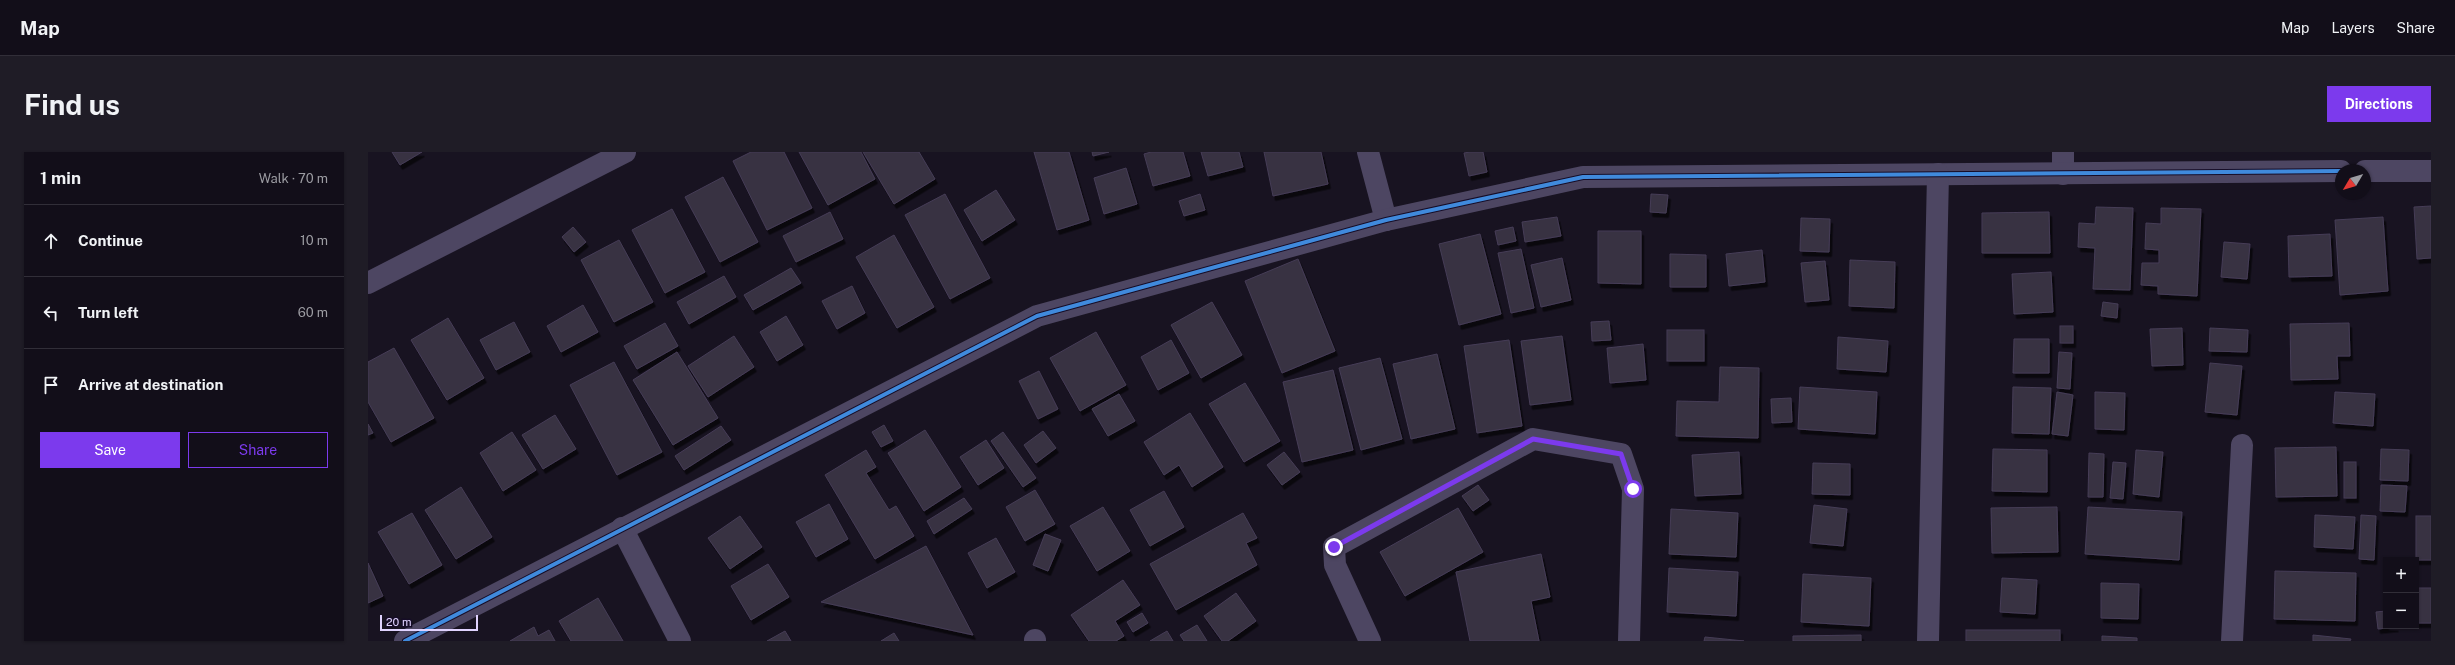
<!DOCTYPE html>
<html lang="en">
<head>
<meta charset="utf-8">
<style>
	body { margin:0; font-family:"Public Sans",sans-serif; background:#1f1c26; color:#f1f3f6 }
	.controls { position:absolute; right:12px; bottom:12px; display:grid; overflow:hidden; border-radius:0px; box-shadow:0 1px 3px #0004 }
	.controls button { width:36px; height:36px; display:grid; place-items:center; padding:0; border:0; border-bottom:1px solid #312e38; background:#120e19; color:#f1f3f6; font:20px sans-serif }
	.compass { position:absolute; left:1967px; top:12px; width:36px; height:36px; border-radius:50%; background:#120e19; box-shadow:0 1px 3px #0004; rotate:232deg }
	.scale { position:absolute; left:12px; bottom:10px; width:98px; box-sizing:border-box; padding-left:4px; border:2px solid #e0d3ff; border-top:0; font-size:11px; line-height:14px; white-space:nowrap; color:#e0d3ff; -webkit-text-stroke:3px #160d27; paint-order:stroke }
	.stop { position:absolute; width:12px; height:12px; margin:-9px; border:3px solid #7c3aed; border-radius:50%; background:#fff }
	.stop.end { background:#7c3aed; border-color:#fff; box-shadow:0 1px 4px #0008 }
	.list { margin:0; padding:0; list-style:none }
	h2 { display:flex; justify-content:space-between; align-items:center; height:52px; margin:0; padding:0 16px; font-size:17px }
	h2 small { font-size:13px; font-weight:400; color:#9c9ca2 }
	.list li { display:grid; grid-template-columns:26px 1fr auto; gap:12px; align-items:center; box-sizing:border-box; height:72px; padding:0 16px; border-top:1px solid #312e38 }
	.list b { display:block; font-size:15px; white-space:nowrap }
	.list em { font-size:13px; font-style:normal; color:#9c9ca2 }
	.actions { display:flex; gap:8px; padding:12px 16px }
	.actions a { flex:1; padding:9px 0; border:1px solid #7c3aed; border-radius:0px; text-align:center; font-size:14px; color:#7c3aed }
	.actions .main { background:#7c3aed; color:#fff }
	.icon { flex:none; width:22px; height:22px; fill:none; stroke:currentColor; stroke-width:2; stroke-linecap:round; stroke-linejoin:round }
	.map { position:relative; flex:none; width:2063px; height:489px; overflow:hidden; border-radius:0px }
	header { display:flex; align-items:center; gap:24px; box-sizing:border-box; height:56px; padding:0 20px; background:#120e19; border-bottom:1px solid #312e38 }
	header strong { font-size:19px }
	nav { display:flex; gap:22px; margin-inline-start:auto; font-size:14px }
	.intro { display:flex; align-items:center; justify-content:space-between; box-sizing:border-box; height:96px; padding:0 24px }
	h1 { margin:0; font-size:28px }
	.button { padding:10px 18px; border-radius:0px; background:#7c3aed; color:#fff; font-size:14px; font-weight:700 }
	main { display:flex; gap:24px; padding:0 24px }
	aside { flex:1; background:#120e19; border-radius:0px; box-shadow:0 1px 3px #0004 }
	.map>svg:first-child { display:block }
	.building { fill:#373143; stroke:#463d56; filter:url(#shadow) }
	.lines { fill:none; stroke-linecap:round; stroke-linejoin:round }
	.minor { stroke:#4d4662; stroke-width:22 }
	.cycleway-casing { stroke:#160d27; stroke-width:6 }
	.cycleway { stroke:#408adc; stroke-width:4 }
	.route { stroke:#7c3aed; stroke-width:5 }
</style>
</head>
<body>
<header>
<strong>Map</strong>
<nav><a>Map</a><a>Layers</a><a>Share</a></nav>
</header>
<div class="intro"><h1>Find us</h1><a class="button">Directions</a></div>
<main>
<aside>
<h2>1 min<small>Walk · 70 m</small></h2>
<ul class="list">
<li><svg class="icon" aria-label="ahead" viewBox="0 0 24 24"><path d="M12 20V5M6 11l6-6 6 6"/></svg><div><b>Continue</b></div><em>10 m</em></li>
<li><svg class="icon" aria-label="left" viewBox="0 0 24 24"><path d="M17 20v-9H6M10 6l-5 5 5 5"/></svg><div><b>Turn left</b></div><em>60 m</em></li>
<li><svg class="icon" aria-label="arrive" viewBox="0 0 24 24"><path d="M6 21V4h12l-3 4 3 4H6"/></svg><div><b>Arrive at destination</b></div></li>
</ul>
<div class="actions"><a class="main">Save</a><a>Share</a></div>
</aside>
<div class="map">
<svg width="2063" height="489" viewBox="0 0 2063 489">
	<defs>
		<filter id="shadow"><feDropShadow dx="2.5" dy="4.5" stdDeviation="0" flood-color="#0009"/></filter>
	</defs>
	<rect width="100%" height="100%" fill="#181321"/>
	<g class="building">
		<path d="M24,0H54L32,13Z"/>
		<path d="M383,0H416L444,56L399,78L365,9Z"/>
		<path d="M431,0H493L507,27L460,53Z"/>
		<path d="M495,0H551L567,27L526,52Z"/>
		<path d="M666,0H701L721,68L689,78Z"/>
		<path d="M724,0H741L725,4Z"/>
		<path d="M783,0H815L822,24L785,34L776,2Z"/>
		<path d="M833,0H871L875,15L840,24Z"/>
		<path d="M896,0H953L960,32L905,44Z"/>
		<path d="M1102,0H1115L1119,20L1101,24L1096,1Z"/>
		<path d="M758,16L769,52L736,62L726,26Z"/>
		<path d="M355,25L390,90L352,110L317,45Z"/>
		<path d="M628,38L647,68L614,89L596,58Z"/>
		<path d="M577,42L622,126L582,147L537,63Z"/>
		<path d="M832,42L837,58L816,64L811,49Z"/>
		<path d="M1283,42L1300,43L1298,61L1282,60Z"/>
		<path d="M2063,54V106L2049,107L2046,55Z"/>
		<path d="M1728,55L1765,56L1762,138L1725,137L1727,96L1710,95L1711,71L1727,72Z"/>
		<path d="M1793,56L1833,57L1829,144L1790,142V134L1773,133L1774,111H1791V98L1777,97L1778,71L1793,72Z"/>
		<path d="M304,57L337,120L297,141L264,78Z"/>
		<path d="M462,60L475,87L428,110L415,84Z"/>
		<path d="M1681,60L1682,101H1614V61Z"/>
		<path d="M1189,65L1193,84L1157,90L1154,70Z"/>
		<path d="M2015,65L2020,139L1972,143L1967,68Z"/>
		<path d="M1433,66L1462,67L1461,100L1432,99Z"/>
		<path d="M205,75L218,90L206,100L194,85Z"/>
		<path d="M1145,75L1148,89L1130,93L1127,79Z"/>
		<path d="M1230,79H1273V132L1230,131Z"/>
		<path d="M1112,82L1133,162L1091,173L1071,92Z"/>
		<path d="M1962,82L1964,124L1921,125L1920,84Z"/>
		<path d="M526,83L566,155L529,176L488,105Z"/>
		<path d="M251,88L285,150L246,170L213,108Z"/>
		<path d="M1856,90L1882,92L1879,127L1853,125Z"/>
		<path d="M1153,97L1166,156L1143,161L1130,101Z"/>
		<path d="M1394,98L1397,130L1361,134L1358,102Z"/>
		<path d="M1302,102L1338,103V135H1302Z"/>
		<path d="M1194,106L1203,148L1173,155L1163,113Z"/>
		<path d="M930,107L967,199L914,221L877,129Z"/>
		<path d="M1482,108L1527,110L1526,156L1481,154Z"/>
		<path d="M1457,109L1461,148L1437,150L1433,111Z"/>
		<path d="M423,116L433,131L385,158L376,143Z"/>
		<path d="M1683,120L1685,160L1646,162L1644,122Z"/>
		<path d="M356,124L368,145L321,172L309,150Z"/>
		<path d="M484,134L497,161L469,177L454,149Z"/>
		<path d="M844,150L874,203L833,226L803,173Z"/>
		<path d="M1735,150L1750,152L1749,166L1733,164Z"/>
		<path d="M215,153L230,180L193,200L179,174Z"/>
		<path d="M418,164L435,193L409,209L392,180Z"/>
		<path d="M80,166L116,226L79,248L43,188Z"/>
		<path d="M1241,169L1243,188L1224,189L1223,170Z"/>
		<path d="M146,170L162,200L128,218L112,188Z"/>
		<path d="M297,171L310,194L269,217L256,194Z"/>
		<path d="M1981,171L1982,204H1969L1970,227L1923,228L1922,172Z"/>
		<rect x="1692" y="174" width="13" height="17"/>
		<path d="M1814,176L1815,213L1784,214L1782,177Z"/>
		<path d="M1842,176L1880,178L1879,200L1841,199Z"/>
		<rect x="1299" y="178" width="37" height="31"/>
		<path d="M728,180L758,233L712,259L682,206Z"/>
		<path d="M366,184L386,215L340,245L320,214Z"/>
		<path d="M1194,184L1203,248L1162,253L1153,189Z"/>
		<path d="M1470,185L1520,189L1518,220L1469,217Z"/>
		<path d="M1646,187H1681V221H1645Z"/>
		<path d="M803,188L821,221L790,238L773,205Z"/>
		<path d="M1141,188L1154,274L1109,281L1096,194Z"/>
		<path d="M1275,192L1278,228L1242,231L1239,196Z"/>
		<path d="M26,196L66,266L23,290L0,250V210Z"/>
		<path d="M309,200L350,266L305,293L265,228Z"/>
		<path d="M1691,200L1704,201L1702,237L1689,236Z"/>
		<path d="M1069,202L1087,277L1043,287L1025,212Z"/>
		<path d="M1012,206L1034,287L993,298L971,216Z"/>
		<path d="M246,210L294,300L249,323L202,233Z"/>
		<path d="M1842,211L1874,214L1869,263L1837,260Z"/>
		<path d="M1352,215L1391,216L1390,286L1308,284L1309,249L1351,250Z"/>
		<path d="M965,218L985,298L934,310L915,230Z"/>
		<path d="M671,219L690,257L670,267L651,229Z"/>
		<path d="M877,231L912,289L876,310L841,252Z"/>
		<path d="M1432,235L1509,240L1507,282L1430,277Z"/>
		<path d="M1645,235L1683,236L1681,282L1644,281Z"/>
		<path d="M1689,240L1705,243L1700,284L1684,282Z"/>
		<path d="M1727,240L1757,241L1756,278L1727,277Z"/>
		<path d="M1967,240L2007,242L2005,274L1965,271Z"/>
		<path d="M751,242L767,269L740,284L724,257Z"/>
		<path d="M1423,246L1424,270L1404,271L1403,247Z"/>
		<path d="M822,261L855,315L824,335L811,313L796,323L776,290Z"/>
		<path d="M187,263L208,297L175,317L154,283Z"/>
		<path d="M0,272L5,281L0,283Z"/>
		<path d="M516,273L525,289L513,295L504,280Z"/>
		<path d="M353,274L363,288L316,318L307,304Z"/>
		<path d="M557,278L593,335L556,359L520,301Z"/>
		<path d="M675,279L688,296L668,311L656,293Z"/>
		<path d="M144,280L168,318L135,339L112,301Z"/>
		<path d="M635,280L668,326L655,335L623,289Z"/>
		<path d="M618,288L636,316L610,333L592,305Z"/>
		<path d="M1968,295L1969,344L1908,345L1907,296Z"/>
		<path d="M1625,297L1679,298V340L1624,339Z"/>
		<path d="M2013,297L2041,298L2040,329L2012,328Z"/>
		<path d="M498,298L508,315L498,321L521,358L528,354L546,384L507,407L457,323Z"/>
		<path d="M1768,298L1795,300L1791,345L1765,342Z"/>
		<path d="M916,300L932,320L914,333L899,313Z"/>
		<path d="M1371,300L1373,342L1327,344L1324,303Z"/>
		<path d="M1721,301L1736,302L1735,345H1720Z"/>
		<path d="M1745,310L1758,311L1755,347L1742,346Z"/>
		<rect x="1976" y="310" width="12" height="36"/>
		<path d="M1445,311L1482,312V343L1444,342Z"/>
		<path d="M1110,333L1121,348L1105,359L1094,344Z"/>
		<path d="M2013,333L2039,334L2037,360L2012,359Z"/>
		<path d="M93,335L124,385L88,407L57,358Z"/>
		<path d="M667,338L687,372L657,389L638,355Z"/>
		<path d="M796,339L816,375L782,394L762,358Z"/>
		<path d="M596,346L604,357L566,382L559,369Z"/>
		<path d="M461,352L480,387L448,405L428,370Z"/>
		<path d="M1446,353L1479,357L1475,394L1442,391Z"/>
		<path d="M735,355L762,399L729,419L702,374Z"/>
		<path d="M1689,355L1690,400L1624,401L1623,356Z"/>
		<path d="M1720,355L1814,360L1811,408L1717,402Z"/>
		<path d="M1090,356L1115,400L1037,444L1012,400Z"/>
		<path d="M1303,357L1370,361L1368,405L1301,402Z"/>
		<path d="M44,361L74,413L41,432L10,380Z"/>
		<path d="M875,361L889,386L878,391L889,413L808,458L782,412Z"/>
		<path d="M1947,363L1987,365L1985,397L1946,395Z"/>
		<path d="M1993,363L2008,364L2006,408L1991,407Z"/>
		<path d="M372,364L394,395L362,417L340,386Z"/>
		<rect x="2048" y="364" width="15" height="44"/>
		<path d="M677,382L693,388L680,419L665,413Z"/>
		<path d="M628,386L647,420L619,436L600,401Z"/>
		<path d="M558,394L605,483L453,450Z"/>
		<path d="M1173,402L1182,445L1163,449L1171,489H1102L1088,420Z"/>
		<path d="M0,411L15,444L0,451Z"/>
		<path d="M400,412L421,445L383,468L363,434Z"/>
		<path d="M1301,416L1370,420L1368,464L1299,460Z"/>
		<path d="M1907,419L1988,421L1987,469L1906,467Z"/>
		<path d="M1435,422L1503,426L1501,474L1433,470Z"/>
		<path d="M1634,426L1669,428L1667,462L1632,460Z"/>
		<path d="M755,428L772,453L747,469L756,484L748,489H721L703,463Z"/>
		<path d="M1733,431L1771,432L1770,467L1733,466Z"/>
		<rect x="2048" y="436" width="15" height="35"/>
		<path d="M868,441L888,469L860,489H854L836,464Z"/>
		<path d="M230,446L255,489H203L191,469Z"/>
		<path d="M2018,459V474L2028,475L2010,477L2008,460Z"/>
		<path d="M774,461L780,471L765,480L759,470Z"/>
		<path d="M829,473L839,489H816L812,483Z"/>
		<path d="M166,475L170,484L181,478L187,489H142Z"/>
		<rect x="1598" y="478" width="94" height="11"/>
		<path d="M417,479L423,489H399Z"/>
		<path d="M799,479L805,489H782Z"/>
		<path d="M526,481L531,489H513Z"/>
		<path d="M1493,483V489H1425V484Z"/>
		<path d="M1945,483L1983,487L1982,489H1945Z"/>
		<path d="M1734,484L1769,486V489H1734Z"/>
		<path d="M1337,485L1376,489H1336Z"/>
	</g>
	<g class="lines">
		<g class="minor">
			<path d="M1000,0L1018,68"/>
			<path d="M1695,0V22"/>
			<path d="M1997,19H2063"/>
			<path d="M0,131L257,0"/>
			<path d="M254,376L312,489"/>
			<path d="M667,488V489"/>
			<path d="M37,489L669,164L1018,68L1215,25L1973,19"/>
			<path d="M1002,489L967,413L966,395L1165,287L1253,302L1265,337L1261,489"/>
			<path d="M1560,489L1570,22"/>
			<path d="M1864,489L1874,293"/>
		</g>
		<g class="cycleway-casing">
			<path id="cycleway" d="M37,489L669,164L1018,68L1215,25L1973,19"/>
		</g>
		<use href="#cycleway" class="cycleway"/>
	</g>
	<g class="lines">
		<path class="route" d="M966,395L1165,287L1253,302L1265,337"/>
	</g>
</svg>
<div class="controls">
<button>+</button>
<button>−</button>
</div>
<svg class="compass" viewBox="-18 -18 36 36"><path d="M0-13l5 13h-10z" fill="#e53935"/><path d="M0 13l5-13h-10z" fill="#9c9ca2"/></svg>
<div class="scale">20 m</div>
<div class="stop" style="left:1265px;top:337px"></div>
<div class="stop end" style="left:966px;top:395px"></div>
</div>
</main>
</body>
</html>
